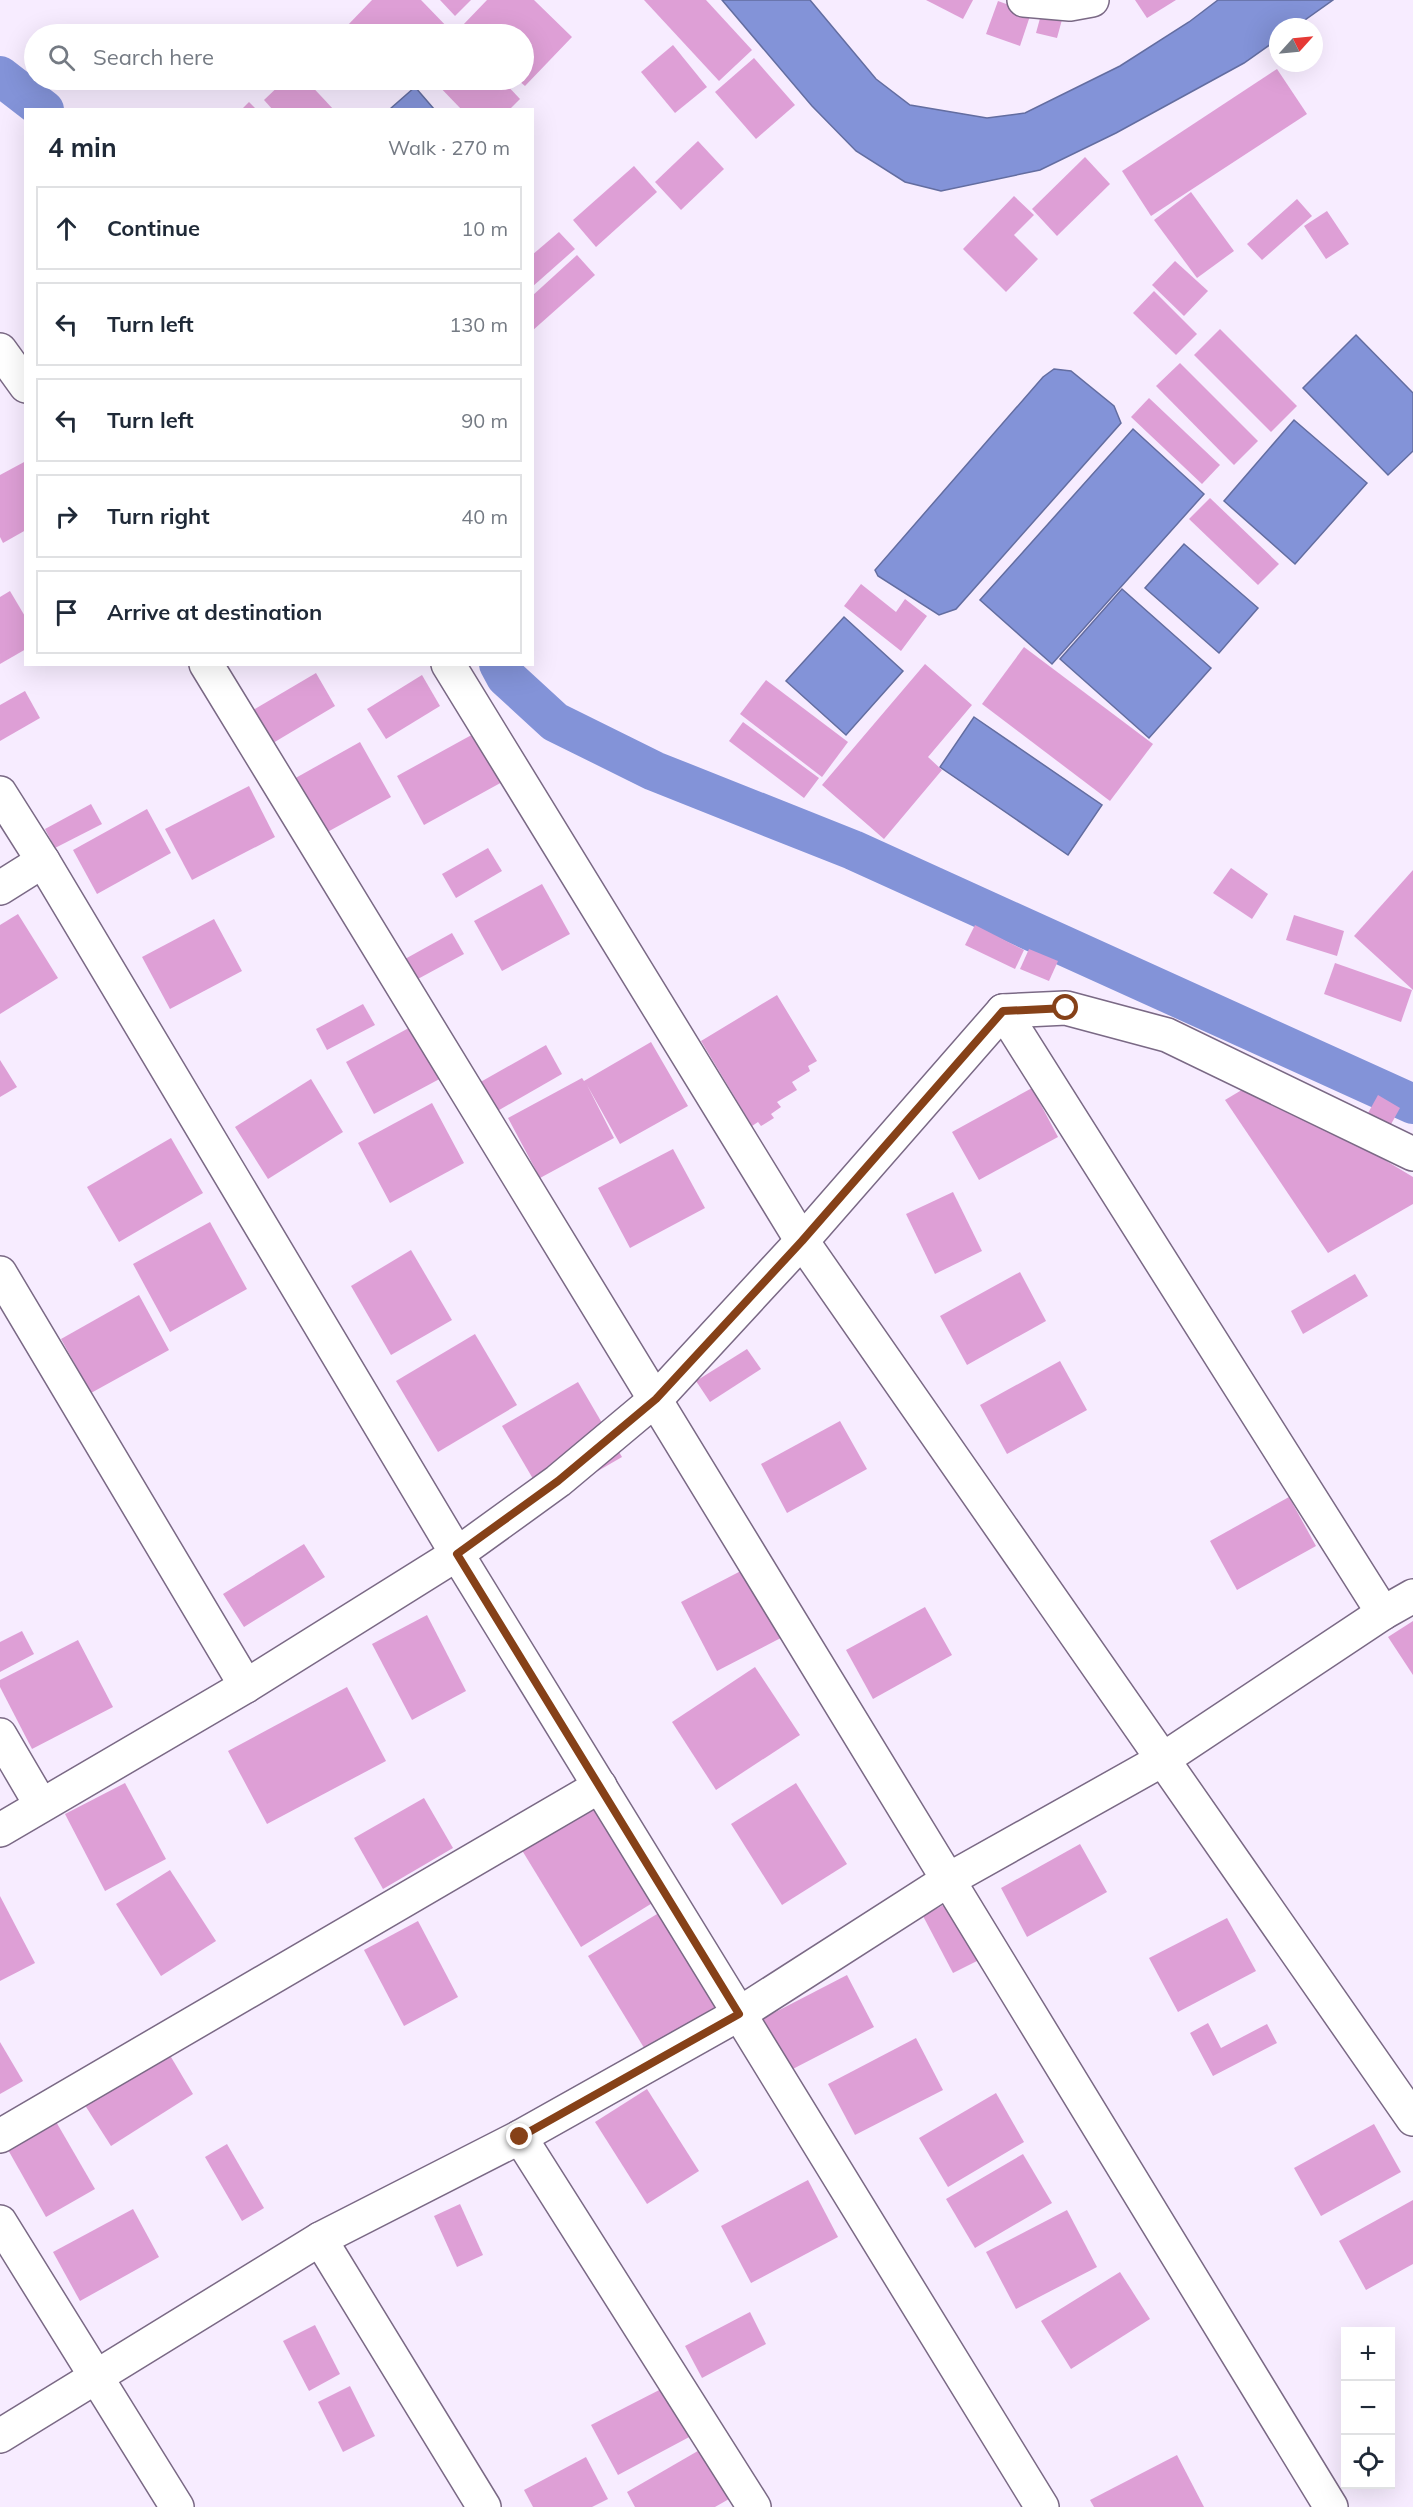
<!DOCTYPE html>
<html lang="en">
<head>
<meta charset="utf-8">
<style>
	body { margin:0; font-family:Mulish,sans-serif; background:#f6f6f7; color:#1f2937 }
	.controls { position:absolute; right:18px; bottom:18px; display:grid; overflow:hidden; border-radius:0px; box-shadow:0 6px 24px #0002 }
	.controls button { width:54px; height:54px; display:grid; place-items:center; padding:0; border:0; border-bottom:2px solid #e0e1e3; background:#fff; color:#1f2937; font:30px sans-serif }
	.compass { position:absolute; left:1269px; top:18px; width:54px; height:54px; border-radius:50%; background:#fff; box-shadow:0 6px 24px #0002; rotate:63deg }
	.stop { position:absolute; width:18px; height:18px; margin:-14px; border:4px solid #864118; border-radius:50%; background:#fff }
	.stop.end { background:#864118; border-color:#fff; box-shadow:0 2px 6px #0008 }
	.list { margin:0; padding:0; list-style:none }
	h2 { display:flex; justify-content:space-between; align-items:center; height:78px; margin:0; padding:0 24px; font-size:26px }
	h2 small { font-size:20px; font-weight:400; color:#747a83 }
	.list li { display:grid; grid-template-columns:39px 1fr auto; gap:18px; align-items:center; box-sizing:border-box; height:84px; margin:0 12px 12px; padding:0 12px; border:2px solid #e0e1e3; border-radius:0px }
	.list b { display:block; font-size:22px; white-space:nowrap }
	.list em { font-size:20px; font-style:normal; color:#747a83 }
	.icon { flex:none; width:33px; height:33px; fill:none; stroke:currentColor; stroke-width:2; stroke-linecap:round; stroke-linejoin:round }
	.map { position:relative; flex:none; width:1413px; height:2507px; overflow:hidden }
	.search { position:absolute; background:#fff; box-shadow:0 6px 24px #0002; left:24px; top:24px; width:510px; height:66px; display:flex; align-items:center; gap:15px; box-sizing:border-box; padding:0 21px; border-radius:33px; color:#747a83; font-size:22px }
	.panel { position:absolute; background:#fff; box-shadow:0 6px 24px #0002; left:24px; top:108px; width:510px; height:558px; border-radius:0px }
	.map>svg:first-child { display:block }
	.water { fill:#8393d8; stroke:#636da0; stroke-width:1.5 }
	.lines { fill:none; stroke-linecap:round; stroke-linejoin:round }
	.canal { stroke:#8393d8; stroke-width:40 }
	.building { fill:#de9fd6 }
	.minor-casing { stroke:#7a6985; stroke-width:36 }
	.minor { stroke:#fff; stroke-width:33 }
	.route { stroke:#864118; stroke-width:8 }
</style>
</head>
<body>
<div class="map">
<svg width="1413" height="2507" viewBox="0 0 1413 2507">
	<rect width="100%" height="100%" fill="#f7ecff"/>
	<g class="water">
		<path d="M722,0H810L876,79L910,105L987,118L1025,113L1120,66L1189,22L1218,0H1333L1295,27H1278V39L1244,63L1116,133L1040,170L941,191L905,182L856,151L812,106Z"/>
		<path d="M415,87L434,109H390Z"/>
		<path d="M1356,335L1413,393V451L1388,475L1303,388Z"/>
		<path d="M1054,369L1071,371L1114,406L1121,423L956,609L939,615L878,576L875,570L1043,377Z"/>
		<path d="M1294,420L1367,483L1295,564L1224,501Z"/>
		<path d="M1133,429L1204,494L1052,664L980,600Z"/>
		<path d="M1184,544L1258,608L1219,653L1145,588Z"/>
		<path d="M1122,589L1211,668L1149,738L1060,659Z"/>
		<path d="M844,617L903,671L846,735L786,681Z"/>
		<path d="M974,717L1102,805L1068,855L940,767Z"/>
	</g>
	<g class="lines">
		<g class="canal">
			<path d="M0,76L44,110"/>
			<path d="M499,664L506,677L555,722L654,771L853,850L1413,1104"/>
		</g>
	</g>
	<g class="building">
		<path d="M372,0H421L453,33L354,34L346,27Z"/>
		<path d="M440,0H471L455,16Z"/>
		<path d="M487,0H534L572,37L525,86L518,80H524V34H471L462,26Z"/>
		<path d="M644,0H706L752,50L719,81Z"/>
		<path d="M926,0H973L963,19Z"/>
		<path d="M1135,0H1176L1147,18Z"/>
		<path d="M998,1L1031,13L1020,46L986,34Z"/>
		<path d="M1042,11L1063,16L1057,38L1036,33Z"/>
		<path d="M673,45L707,87L675,113L641,72Z"/>
		<path d="M754,58L795,105L756,139L715,92Z"/>
		<path d="M1277,69L1307,114L1151,216L1122,171Z"/>
		<path d="M285,80H306L334,110H273L264,100Z"/>
		<path d="M433,80H502L520,99L509,110H462Z"/>
		<path d="M249,102L257,110H241Z"/>
		<path d="M698,141L724,169L681,210L655,182Z"/>
		<path d="M1085,157L1110,184L1057,236L1032,209Z"/>
		<path d="M634,166L657,192L596,247L573,220Z"/>
		<path d="M1191,192L1234,251L1197,278L1154,220Z"/>
		<path d="M1014,196L1034,215L1014,235L1038,259L1006,292L963,249Z"/>
		<path d="M1297,199L1312,216L1262,260L1247,244Z"/>
		<path d="M1327,211L1349,244L1326,259L1304,226Z"/>
		<path d="M559,232L575,249L532,287V255Z"/>
		<path d="M577,255L595,275L532,331V296Z"/>
		<path d="M1175,261L1208,291L1184,316L1152,285Z"/>
		<path d="M1154,291L1197,334L1176,355L1133,313Z"/>
		<path d="M1220,329L1297,406L1271,432L1194,355Z"/>
		<path d="M1180,363L1258,441L1234,465L1156,386Z"/>
		<path d="M1149,398L1220,465L1202,484L1131,417Z"/>
		<path d="M26,461V530L3,543L0,537V475Z"/>
		<path d="M1210,498L1279,564L1258,585L1189,519Z"/>
		<path d="M861,584L896,612L905,599L927,616L901,651L844,606Z"/>
		<path d="M10,591L26,618V649L0,664V597Z"/>
		<path d="M1024,647L1153,744L1110,801L982,704Z"/>
		<path d="M925,664L972,705L928,757L942,770L884,839L822,785Z"/>
		<path d="M316,673L335,706L268,746L248,713Z"/>
		<path d="M422,675L440,706L386,739L367,709Z"/>
		<path d="M766,680L848,742L822,777L740,714Z"/>
		<path d="M25,691L40,718L0,741V705Z"/>
		<path d="M743,722L819,778L804,798L729,741Z"/>
		<path d="M477,732L504,781L424,825L397,776Z"/>
		<path d="M360,742L391,797L322,835L292,780Z"/>
		<path d="M249,786L275,837L192,880L165,829Z"/>
		<path d="M91,804L102,824L55,848L45,829Z"/>
		<path d="M147,809L171,853L97,894L73,850Z"/>
		<path d="M488,848L502,871L456,898L442,874Z"/>
		<path d="M1231,868L1268,894L1252,919L1213,893Z"/>
		<path d="M1413,870V990L1354,936Z"/>
		<path d="M542,884L570,934L502,971L474,921Z"/>
		<path d="M18,914L58,978L0,1014V925Z"/>
		<path d="M1294,915L1344,931L1337,956L1286,940Z"/>
		<path d="M214,919L242,971L170,1009L142,957Z"/>
		<path d="M975,925L1024,950L1015,969L965,945Z"/>
		<path d="M452,933L464,954L416,980L405,959Z"/>
		<path d="M1029,949L1058,961L1049,981L1020,969Z"/>
		<path d="M1335,963L1412,990L1401,1022L1324,994Z"/>
		<path d="M777,995L817,1061L808,1066L810,1071L792,1082L797,1090L777,1102L781,1107L771,1114L774,1118L761,1126L758,1122L752,1126L701,1041Z"/>
		<path d="M363,1004L375,1025L327,1050L316,1029Z"/>
		<path d="M418,1023L447,1075L374,1114L346,1062Z"/>
		<path d="M651,1042L688,1106L620,1144L587,1085L614,1138L540,1178L508,1118L582,1078L584,1081Z"/>
		<path d="M546,1045L562,1074L494,1113L477,1084Z"/>
		<path d="M0,1060L17,1087L0,1097Z"/>
		<path d="M311,1079L343,1132L268,1179L235,1127Z"/>
		<path d="M1255,1082L1413,1177V1204L1328,1253L1225,1100Z"/>
		<path d="M1032,1088L1058,1137L979,1180L952,1132Z"/>
		<path d="M1378,1095L1400,1108L1384,1137L1362,1124Z"/>
		<path d="M432,1103L464,1163L390,1203L358,1143Z"/>
		<path d="M171,1138L203,1193L119,1242L87,1187Z"/>
		<path d="M673,1149L705,1208L630,1248L598,1188Z"/>
		<path d="M953,1192L982,1251L935,1274L906,1214Z"/>
		<path d="M210,1222L247,1289L170,1332L133,1264Z"/>
		<path d="M411,1250L452,1320L391,1355L351,1286Z"/>
		<path d="M1020,1272L1046,1321L967,1365L940,1316Z"/>
		<path d="M1355,1274L1368,1296L1303,1334L1291,1311Z"/>
		<path d="M139,1295L169,1350L91,1393L61,1339Z"/>
		<path d="M475,1334L517,1405L438,1452L396,1381Z"/>
		<path d="M747,1349L761,1369L710,1402L696,1381Z"/>
		<path d="M1060,1361L1087,1410L1007,1454L980,1405Z"/>
		<path d="M578,1382L622,1457L546,1501L502,1426Z"/>
		<path d="M840,1421L867,1469L787,1513L761,1464Z"/>
		<path d="M1289,1497L1316,1546L1237,1590L1210,1541Z"/>
		<path d="M304,1544L325,1577L244,1627L223,1594Z"/>
		<path d="M762,1560L798,1629L717,1671L681,1602Z"/>
		<path d="M925,1607L952,1655L873,1699L846,1650Z"/>
		<path d="M427,1615L466,1691L412,1720L372,1644Z"/>
		<path d="M1413,1621V1675L1388,1637Z"/>
		<path d="M22,1631L34,1654L0,1672V1642Z"/>
		<path d="M78,1640L113,1707L32,1749L0,1687V1680Z"/>
		<path d="M755,1667L800,1735L716,1790L672,1722Z"/>
		<path d="M347,1687L386,1761L267,1824L228,1751Z"/>
		<path d="M125,1783L166,1859L105,1891L65,1814Z"/>
		<path d="M796,1783L847,1864L782,1905L731,1824Z"/>
		<path d="M424,1798L453,1848L383,1889L354,1838Z"/>
		<path d="M593,1803L654,1902L581,1947L520,1847Z"/>
		<path d="M1080,1844L1107,1892L1027,1937L1001,1888Z"/>
		<path d="M170,1870L216,1941L161,1976L116,1904Z"/>
		<path d="M0,1896L35,1963L0,1981Z"/>
		<path d="M949,1902L979,1960L953,1973L923,1916Z"/>
		<path d="M662,1911L723,2011L649,2056L588,1956Z"/>
		<path d="M1227,1918L1256,1971L1178,2012L1149,1958Z"/>
		<path d="M418,1921L458,1997L404,2026L364,1950Z"/>
		<path d="M847,1975L874,2027L787,2072L760,2020Z"/>
		<path d="M1208,2023L1221,2048L1267,2024L1277,2043L1213,2076L1190,2033Z"/>
		<path d="M916,2038L943,2090L855,2135L828,2084Z"/>
		<path d="M0,2042L23,2081L0,2094Z"/>
		<path d="M165,2047L193,2094L111,2146L81,2099Z"/>
		<path d="M647,2089L699,2171L647,2204L595,2122Z"/>
		<path d="M996,2093L1024,2142L948,2187L919,2138Z"/>
		<path d="M51,2113L95,2189L46,2217L3,2141Z"/>
		<path d="M1374,2124L1401,2172L1321,2216L1294,2168Z"/>
		<path d="M227,2144L264,2208L242,2221L205,2157Z"/>
		<path d="M1023,2154L1052,2203L975,2248L946,2199Z"/>
		<path d="M808,2180L838,2237L751,2283L721,2226Z"/>
		<path d="M1413,2200V2264L1366,2290L1339,2241Z"/>
		<path d="M460,2204L483,2255L457,2267L434,2216Z"/>
		<path d="M133,2209L159,2257L80,2301L53,2252Z"/>
		<path d="M1067,2210L1097,2267L1016,2309L986,2252Z"/>
		<path d="M1120,2272L1150,2319L1071,2369L1041,2321Z"/>
		<path d="M750,2312L766,2344L702,2378L685,2346Z"/>
		<path d="M315,2325L340,2374L309,2391L283,2341Z"/>
		<path d="M350,2386L375,2436L343,2452L318,2402Z"/>
		<path d="M667,2386L693,2435L618,2475L591,2425Z"/>
		<path d="M722,2437L750,2487L715,2507H635L627,2492Z"/>
		<path d="M1177,2455L1204,2507H1094L1090,2500Z"/>
		<path d="M586,2457L608,2499L592,2507H533L524,2490Z"/>
	</g>
	<g class="lines">
		<g class="minor-casing">
			<g id="minor">
				<path d="M1024,0L1070,4L1092,0"/>
				<path d="M0,350L26,386"/>
				<path d="M206,664L1331,2507"/>
				<path d="M448,664L802,1241L1413,2119"/>
				<path d="M0,793L43,861L457,1554L1042,2507"/>
				<path d="M0,888L43,861"/>
				<path d="M1003,1011L1383,1613"/>
				<path d="M0,1273L246,1686"/>
				<path d="M0,1735L41,1805"/>
				<path d="M0,1830L246,1686L457,1554L558,1481L656,1399L802,1241L1003,1011L1066,1008L1167,1035L1413,1154"/>
				<path d="M0,2136L600,1786"/>
				<path d="M520,2137L754,2507"/>
				<path d="M0,2222L177,2507"/>
				<path d="M320,2239L484,2507"/>
				<path d="M0,2436L320,2239L520,2137L739,2014L948,1880L1162,1760L1383,1613L1413,1596"/>
			</g>
		</g>
		<use href="#minor" class="minor"/>
	</g>
	<g class="lines">
		<path class="route" d="M520,2137L739,2014L457,1554L558,1481L656,1399L802,1241L1003,1011L1066,1008"/>
	</g>
</svg>
<div class="controls">
<button>+</button>
<button>−</button>
<button><svg class="icon" aria-label="locate" viewBox="0 0 24 24"><circle cx="12" cy="12" r="6"/><path d="M12 2v4M12 18v4M2 12h4M18 12h4"/></svg></button>
</div>
<svg class="compass" viewBox="-18 -18 36 36"><path d="M0-13l5 13h-10z" fill="#e53935"/><path d="M0 13l5-13h-10z" fill="#747a83"/></svg>
<div class="stop" style="left:1066px;top:1008px"></div>
<div class="stop end" style="left:520px;top:2137px"></div>
<div class="search"><svg class="icon" aria-label="search" viewBox="0 0 24 24"><circle cx="10" cy="10" r="6"/><path d="M15 15l6 6"/></svg>Search here</div>
<section class="panel">
<h2>4 min<small>Walk · 270 m</small></h2>
<ul class="list">
<li><svg class="icon" aria-label="ahead" viewBox="0 0 24 24"><path d="M12 20V5M6 11l6-6 6 6"/></svg><div><b>Continue</b></div><em>10 m</em></li>
<li><svg class="icon" aria-label="left" viewBox="0 0 24 24"><path d="M17 20v-9H6M10 6l-5 5 5 5"/></svg><div><b>Turn left</b></div><em>130 m</em></li>
<li><svg class="icon" aria-label="left" viewBox="0 0 24 24"><path d="M17 20v-9H6M10 6l-5 5 5 5"/></svg><div><b>Turn left</b></div><em>90 m</em></li>
<li><svg class="icon" aria-label="right" viewBox="0 0 24 24"><path d="M7 20v-9h11M14 6l5 5-5 5"/></svg><div><b>Turn right</b></div><em>40 m</em></li>
<li><svg class="icon" aria-label="arrive" viewBox="0 0 24 24"><path d="M6 21V4h12l-3 4 3 4H6"/></svg><div><b>Arrive at destination</b></div></li>
</ul>
</section>
</div>
</body>
</html>
